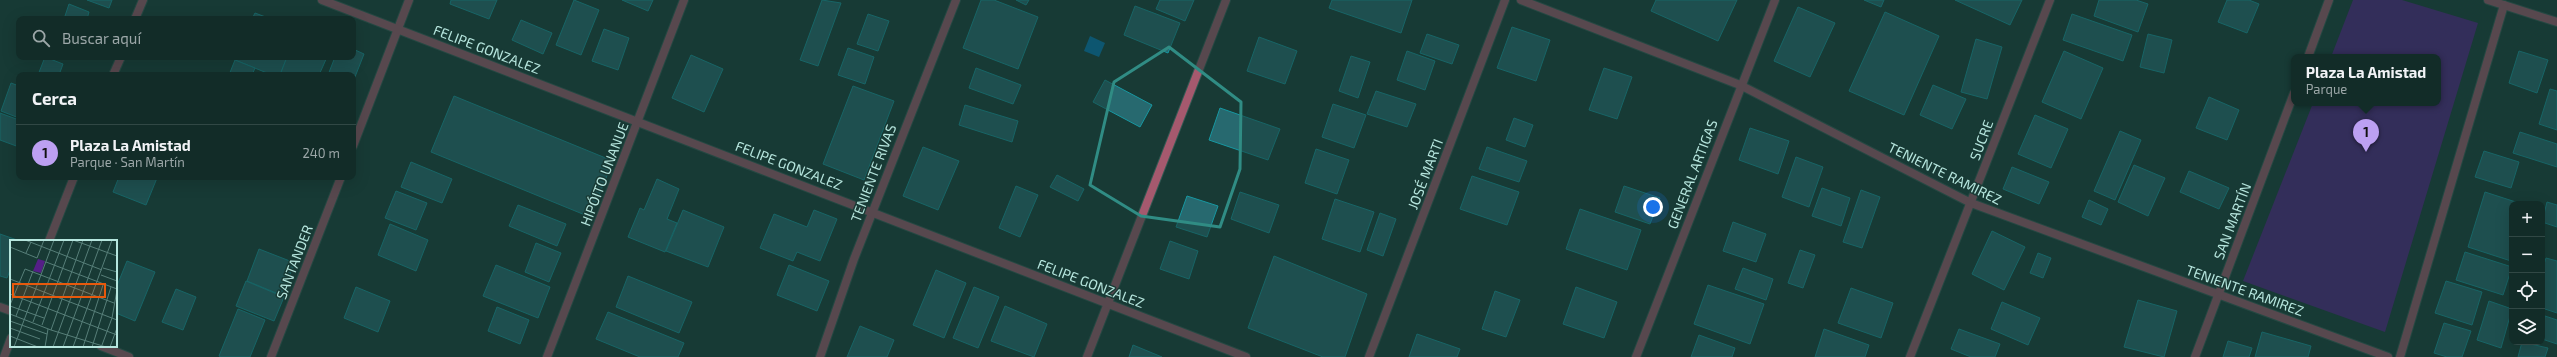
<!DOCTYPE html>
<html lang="es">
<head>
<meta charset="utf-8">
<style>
	body { margin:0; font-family:"Exo 2",sans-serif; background:#1f3834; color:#f1f3f6 }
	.controls { position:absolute; right:12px; bottom:12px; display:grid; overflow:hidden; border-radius:8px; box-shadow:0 4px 16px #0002 }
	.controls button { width:36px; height:36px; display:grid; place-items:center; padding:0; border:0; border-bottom:1px solid #314845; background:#122c28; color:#f1f3f6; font:20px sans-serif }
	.you { position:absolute; left:1653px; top:207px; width:14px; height:14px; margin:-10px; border:3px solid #fff; border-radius:50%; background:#1a73e8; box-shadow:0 0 0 6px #1a73e833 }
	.badge { display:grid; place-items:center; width:26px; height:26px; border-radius:50%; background:#bca0f2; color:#111; font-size:13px; font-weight:700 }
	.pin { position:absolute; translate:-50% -33px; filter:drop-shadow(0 1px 2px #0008) }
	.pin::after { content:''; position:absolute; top:21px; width:14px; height:12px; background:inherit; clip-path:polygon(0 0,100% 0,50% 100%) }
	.popup { position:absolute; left:2291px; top:54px; width:150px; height:52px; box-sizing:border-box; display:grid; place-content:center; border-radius:8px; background:#122c28; filter:drop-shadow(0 1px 3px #0005); font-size:13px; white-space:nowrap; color:#9ca7a8 }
	.popup b { font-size:15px; color:#f1f3f6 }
	.popup::after { content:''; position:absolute; left:50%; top:100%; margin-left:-8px; border:8px solid transparent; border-top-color:#122c28 }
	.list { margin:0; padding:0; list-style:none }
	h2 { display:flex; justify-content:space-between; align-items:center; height:52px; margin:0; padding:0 16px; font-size:17px }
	h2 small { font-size:13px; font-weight:400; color:#9ca7a8 }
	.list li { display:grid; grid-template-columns:26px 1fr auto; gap:12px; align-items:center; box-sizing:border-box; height:56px; padding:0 16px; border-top:1px solid #314845 }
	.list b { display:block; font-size:15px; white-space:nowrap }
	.list p { margin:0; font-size:13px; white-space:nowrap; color:#9ca7a8 }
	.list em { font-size:13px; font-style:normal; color:#9ca7a8 }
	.icon { flex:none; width:22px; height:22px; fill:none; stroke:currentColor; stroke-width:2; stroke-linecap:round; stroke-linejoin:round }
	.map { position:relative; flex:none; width:2557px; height:357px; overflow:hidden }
	.search { position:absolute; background:#122c28; box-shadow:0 4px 16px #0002; left:16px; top:16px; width:340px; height:44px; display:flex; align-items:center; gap:10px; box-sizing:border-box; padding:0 14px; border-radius:8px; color:#9ca7a8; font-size:15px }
	.panel { position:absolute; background:#122c28; box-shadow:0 4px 16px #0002; left:16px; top:72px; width:340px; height:108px; border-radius:8px }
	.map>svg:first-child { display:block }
	.green { fill:#551f87 }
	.water { fill:#0179b9 }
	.building { fill:#27696f; stroke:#1798a2 }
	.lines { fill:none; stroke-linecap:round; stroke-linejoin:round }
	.minor-casing { stroke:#345953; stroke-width:10 }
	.tertiary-casing { stroke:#345953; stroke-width:10 }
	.minor { stroke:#a5596e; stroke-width:8 }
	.tertiary { stroke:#a5596e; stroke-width:8 }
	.marked { fill:none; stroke:#308c84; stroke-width:3; stroke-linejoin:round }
	.labels { text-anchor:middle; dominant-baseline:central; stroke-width:3; stroke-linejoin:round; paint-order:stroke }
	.street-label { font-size:14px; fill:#b6e6de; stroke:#183a35 }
	.inset-road { fill:none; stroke:#577f79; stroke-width:1 }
	.view { fill:#e8590c; fill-opacity:0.15; stroke:#e8590c; stroke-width:2 }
	.inset-edge { fill:none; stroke:#b6e6de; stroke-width:2 }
</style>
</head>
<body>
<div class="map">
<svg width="2557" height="357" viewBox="0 0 2557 357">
	<rect width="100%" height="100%" fill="#183a35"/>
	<path class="green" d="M2353,0H2402L2478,23L2385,332L2243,281L2313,103H2438V57H2331Z"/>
	<path class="water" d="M1090,36L1105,43L1099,57L1084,51Z"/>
	<g class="building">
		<path d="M87,0H112L109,8Z"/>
		<path d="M451,0H497L489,19L450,4Z"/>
		<path d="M574,0L599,10L581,55L556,45Z"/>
		<path d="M622,0H653L648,11Z"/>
		<path d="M822,0L841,3L818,66L800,60Z"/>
		<path d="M981,0H994L1038,17L1018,69L963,48Z"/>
		<path d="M1016,0H1029L1026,5Z"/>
		<path d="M1160,0H1194L1185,21L1156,9Z"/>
		<path d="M1332,0H1412L1401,33L1329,8Z"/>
		<path d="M1656,0H1737L1718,41L1651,11Z"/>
		<path d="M1864,0H1884L1881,7Z"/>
		<path d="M1955,0H2022L2010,25Z"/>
		<path d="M2099,0H2136L2148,4L2138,32L2094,16Z"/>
		<path d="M2227,0H2249L2259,4L2247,33L2218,22Z"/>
		<path d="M69,4L89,12L87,19H64Z"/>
		<path d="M1135,6L1180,23L1168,53L1124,35Z"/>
		<path d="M1798,7L1835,23L1810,77L1774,61Z"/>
		<path d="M1885,12L1939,36L1904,115L1849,91Z"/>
		<path d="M255,13L271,19H252Z"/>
		<path d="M868,14L889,21L878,51L857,44Z"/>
		<path d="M2072,14L2132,35L2123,61L2063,40Z"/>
		<path d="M521,20L552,33L543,54L512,40Z"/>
		<path d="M1512,27L1550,40L1536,81L1497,68Z"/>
		<path d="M604,29L629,38L618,70L592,61Z"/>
		<path d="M1427,34L1459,45L1452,64L1420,53Z"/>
		<path d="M2148,34L2172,40L2164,73L2140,67Z"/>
		<path d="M1259,37L1297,51L1285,84L1247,71Z"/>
		<path d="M1976,39L2002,47L1987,99L1961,92Z"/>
		<path d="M848,48L874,57L865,84L838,75Z"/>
		<path d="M353,49L364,54L353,82V75H328L335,57H353Z"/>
		<path d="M1407,51L1435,61L1425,90L1397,80Z"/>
		<path d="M2064,51L2103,68L2081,119L2042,102Z"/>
		<path d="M2519,51L2548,60L2537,93L2509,83Z"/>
		<path d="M691,55L723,69L704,112L672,98Z"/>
		<path d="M1351,56L1370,62L1358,98L1339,91Z"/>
		<path d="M45,57L63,64L59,75H38Z"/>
		<path d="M237,57H287L280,75H272L235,60Z"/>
		<path d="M287,57H327L319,75H280Z"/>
		<path d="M235,60L255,68L252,75H229Z"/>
		<path d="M976,68L1021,85L1013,104L969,88Z"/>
		<path d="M1604,68L1632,77L1617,119L1589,110Z"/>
		<path d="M1105,80L1152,105L1140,127L1093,102Z"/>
		<path d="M11,83L19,86V118L1,111Z"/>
		<path d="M1933,85L1966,99L1952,129L1920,115Z"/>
		<path d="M853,86L894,101L864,180L823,164Z"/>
		<path d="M2550,89L2557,91V130L2539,124Z"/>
		<path d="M1376,91L1416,104L1407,127L1367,114Z"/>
		<path d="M454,96L613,161L590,217L431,152Z"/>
		<path d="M2209,97L2239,110L2227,140L2196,128Z"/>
		<path d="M1333,104L1366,115L1354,148L1322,137Z"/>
		<path d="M965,105L1018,121L1012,142L959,125Z"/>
		<path d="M1220,108L1280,129L1268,160L1209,140Z"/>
		<path d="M0,113L19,120V147L0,140Z"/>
		<path d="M2035,115L2068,129L2051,168L2018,154Z"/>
		<path d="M1514,118L1533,125L1525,147L1506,140Z"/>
		<path d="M1750,128L1789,141L1778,174L1739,160Z"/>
		<path d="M2120,131L2141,140L2115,200L2094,191Z"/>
		<path d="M2520,132L2557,144V167L2513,153Z"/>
		<path d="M923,147L959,161L938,210L903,196Z"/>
		<path d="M1487,147L1527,161L1519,182L1479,169Z"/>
		<path d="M1316,149L1349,160L1337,194L1305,183Z"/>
		<path d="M2484,151L2519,162L2511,188L2475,177Z"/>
		<path d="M1796,157L1823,167L1809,207L1782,197Z"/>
		<path d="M411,162L452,179L442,203L401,187Z"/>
		<path d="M2134,165L2165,178L2148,216L2118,202Z"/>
		<path d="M2012,167L2049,182L2039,204L2003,189Z"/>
		<path d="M2189,171L2229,188L2219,209L2180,192Z"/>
		<path d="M1057,175L1084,189L1078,201L1050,187Z"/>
		<path d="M1472,176L1519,192L1507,225L1460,209Z"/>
		<path d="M119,177L157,178L146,205L113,192Z"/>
		<path d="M657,179L679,189L667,219L677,223L665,252L628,237L640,208L644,210Z"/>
		<path d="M1016,186L1038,195L1020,237L999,228Z"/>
		<path d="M1624,186L1660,198L1650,224L1615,212Z"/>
		<path d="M1822,188L1850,198L1841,226L1812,216Z"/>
		<path d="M1861,190L1880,197L1862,248L1843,242Z"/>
		<path d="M396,191L427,203L416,230L385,218Z"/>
		<path d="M1240,192L1279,205L1269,233L1231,219Z"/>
		<path d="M2485,192L2522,204H2512L2511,261L2468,247Z"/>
		<path d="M1187,196L1218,206L1207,237L1176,227Z"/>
		<path d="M1335,199L1374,212L1360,252L1322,239Z"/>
		<path d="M2089,200L2108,209L2101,225L2082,217Z"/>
		<path d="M2547,202L2557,205V227L2542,222Z"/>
		<path d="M518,205L566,224L557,246L509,226Z"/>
		<path d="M1580,209L1641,230L1627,270L1566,249Z"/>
		<path d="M683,210L724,227L708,267L666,251Z"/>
		<path d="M814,210L837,219L820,261L797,252L793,261L760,248L774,214L807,227Z"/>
		<path d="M1380,213L1396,219L1383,256L1367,250Z"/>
		<path d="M1733,222L1766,234L1756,262L1723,251Z"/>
		<path d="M390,224L428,240L416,271L378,255Z"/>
		<path d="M1992,231L2025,247L2004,290L1972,274Z"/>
		<path d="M0,234L20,241H11V268L7,278L0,276Z"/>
		<path d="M1170,241L1198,251L1189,279L1160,269Z"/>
		<path d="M536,243L561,253L549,282L525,272Z"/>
		<path d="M259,249L295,263L281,295L247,281Z"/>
		<path d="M1800,250L1815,255L1803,288L1788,283Z"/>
		<path d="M2465,252L2512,267L2503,295L2456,280Z"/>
		<path d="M2038,253L2051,258L2043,278L2030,273Z"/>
		<path d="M1274,256L1367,294L1345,357H1323L1248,328Z"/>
		<path d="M2546,258L2557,261V313L2542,308V271Z"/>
		<path d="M127,261L155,272L135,321L116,313V288Z"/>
		<path d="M496,265L550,287L538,318L483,296Z"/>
		<path d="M789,265L829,281L817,311L777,295Z"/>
		<path d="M1743,268L1773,279L1766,300L1735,289Z"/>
		<path d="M936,270L966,283L944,338L913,325Z"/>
		<path d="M628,276L692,302L679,333L616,307Z"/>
		<path d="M246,281L284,297L274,321L236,306Z"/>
		<path d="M2446,281L2482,292L2472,325L2435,313Z"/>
		<path d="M1708,285L1764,304L1750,344L1694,324Z"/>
		<path d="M356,287L390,301L378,332L344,318Z"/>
		<path d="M974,287L999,297L978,348L953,338Z"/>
		<path d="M1576,287L1617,302L1604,338L1563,324Z"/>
		<path d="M1851,288L1893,303L1881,338L1838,323Z"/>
		<path d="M176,289L196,297L183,330L162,322Z"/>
		<path d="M1495,291L1520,300L1506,337L1482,329Z"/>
		<path d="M2138,300L2177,311L2164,357L2124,347Z"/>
		<path d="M2489,301L2512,309L2501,348L2477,340Z"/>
		<path d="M2002,302L2040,318L2028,345L1991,329Z"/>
		<path d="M1005,306L1047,324L1034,357L991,341Z"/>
		<path d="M497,307L529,320L520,344L488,331Z"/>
		<path d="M238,309L265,320L250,357H221L219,356Z"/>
		<path d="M608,312L684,343L678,357H640L596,339Z"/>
		<path d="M2545,316L2557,320V344L2542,339Z"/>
		<path d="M2444,323L2471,331L2462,357H2447L2434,353Z"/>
		<path d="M860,326L894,340L887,357H847Z"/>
		<path d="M1824,329L1869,345L1865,357H1815Z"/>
		<path d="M1959,329L2000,344L1995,357H1971L1951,349Z"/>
		<path d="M2262,332L2311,346L2308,357H2255Z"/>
		<path d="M1417,334L1460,349L1457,357H1409Z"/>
		<path d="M1699,335L1735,348L1732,357H1691Z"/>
		<path d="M2228,341L2252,348L2249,357H2223Z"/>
		<path d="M2522,342L2548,348L2545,357H2518Z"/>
		<path d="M1133,345L1162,357H1129Z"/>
	</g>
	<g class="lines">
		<g class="minor-casing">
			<g id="minor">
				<path d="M1521,0L1740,85L1971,203L2388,357"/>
				<path d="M2488,0L2557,22"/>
				<path d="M135,19L143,0"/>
				<path d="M2308,57L2329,0"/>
				<path d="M113,75L121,57"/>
				<path d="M353,146L409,0"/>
				<path d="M49,241L74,177"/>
				<path d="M0,307L11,311"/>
				<path d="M101,346L129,357"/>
				<path d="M4,357L11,338"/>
				<path d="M271,357L341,177"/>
				<path d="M547,357L684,0"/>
				<path d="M820,357L854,259L956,0"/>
				<path d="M1087,357L1226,0"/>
				<path d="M1369,357L1505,0"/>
				<path d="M1636,357L1775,0"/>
				<path d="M1910,357L2050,0"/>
				<path d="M2195,357L2294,93"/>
				<path d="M2400,357L2504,5"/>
			</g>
		</g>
		<g class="tertiary-casing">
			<path id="tertiary" d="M322,0L1246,357"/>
		</g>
		<use href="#minor" class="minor"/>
		<use href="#tertiary" class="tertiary"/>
	</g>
	<path d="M0 0H2557V357H0ZM1169,47L1241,102L1240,169L1220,227L1141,216L1090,185L1114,82Z" fill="#183a35" fill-opacity=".55" fill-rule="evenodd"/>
	<path class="marked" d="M1169,47L1241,102L1240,169L1220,227L1141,216L1090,185L1114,82Z"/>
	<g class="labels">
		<g class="street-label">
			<text transform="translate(487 49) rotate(21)">FELIPE GONZALEZ</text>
			<text transform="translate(1981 140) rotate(-69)">SUCRE</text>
			<text transform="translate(789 165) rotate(21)">FELIPE GONZALEZ</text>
			<text transform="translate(873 173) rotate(-69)">TENIENTE RIVAS</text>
			<text transform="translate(1945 173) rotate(26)">TENIENTE RAMIREZ</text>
			<text transform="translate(604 174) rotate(-69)">HIPÓITO UNANUE</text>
			<text transform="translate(1425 174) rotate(-69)">JOSÉ MARTI</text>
			<text transform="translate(1692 174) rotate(-69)">GENERAL ARTIGAS</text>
			<text transform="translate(2232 221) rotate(-69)">SAN MARTÍN</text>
			<text transform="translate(294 262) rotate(-69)">SANTANDER</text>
			<text transform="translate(1091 283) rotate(21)">FELIPE GONZALEZ</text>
			<text transform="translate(2245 290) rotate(20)">TENIENTE RAMIREZ</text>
		</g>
	</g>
	<g transform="translate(10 240)">
		<rect width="107" height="107" fill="#183a35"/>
		<path d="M28,19L35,21L31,33L23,31Z" fill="#551f87"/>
		<path class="inset-road" d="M15,0L92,30M63,0L107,16M0,7L27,18L34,0M16,13L21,2M36,22L107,49M93,28L107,32M91,35L107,41M0,39L107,80M0,54L107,95M0,65L15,29L104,63M0,66L34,78M0,74L41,90L96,107M6,76L23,31M0,81L37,94M23,82L54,0M32,85L63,0M0,88L30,99M41,90L73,0M0,96L28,107M92,105L102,78L107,50M4,107L44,0M35,107L38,89M43,107L82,0M53,107L92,0M63,107L102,0M73,107L93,45M82,107L101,47M100,107L107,88"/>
		<path class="view" d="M3,44H95V57H3Z"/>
		<rect width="107" height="107" class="inset-edge"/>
	</g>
</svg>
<div class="controls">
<button>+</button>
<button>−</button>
<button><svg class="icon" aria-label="locate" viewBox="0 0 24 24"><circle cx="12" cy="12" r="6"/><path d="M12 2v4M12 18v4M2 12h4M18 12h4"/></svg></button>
<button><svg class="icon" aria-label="layers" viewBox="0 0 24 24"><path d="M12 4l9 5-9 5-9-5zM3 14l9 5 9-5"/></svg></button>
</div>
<div class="you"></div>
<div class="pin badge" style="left:2366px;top:152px">1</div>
<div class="popup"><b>Plaza La Amistad</b>Parque</div>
<div class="search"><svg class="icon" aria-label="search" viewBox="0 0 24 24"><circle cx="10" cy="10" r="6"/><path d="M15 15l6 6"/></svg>Buscar aquí</div>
<section class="panel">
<h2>Cerca<small></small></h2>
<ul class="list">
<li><span class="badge">1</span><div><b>Plaza La Amistad</b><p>Parque · San Martín</p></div><em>240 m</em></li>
</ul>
</section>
</div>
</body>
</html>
